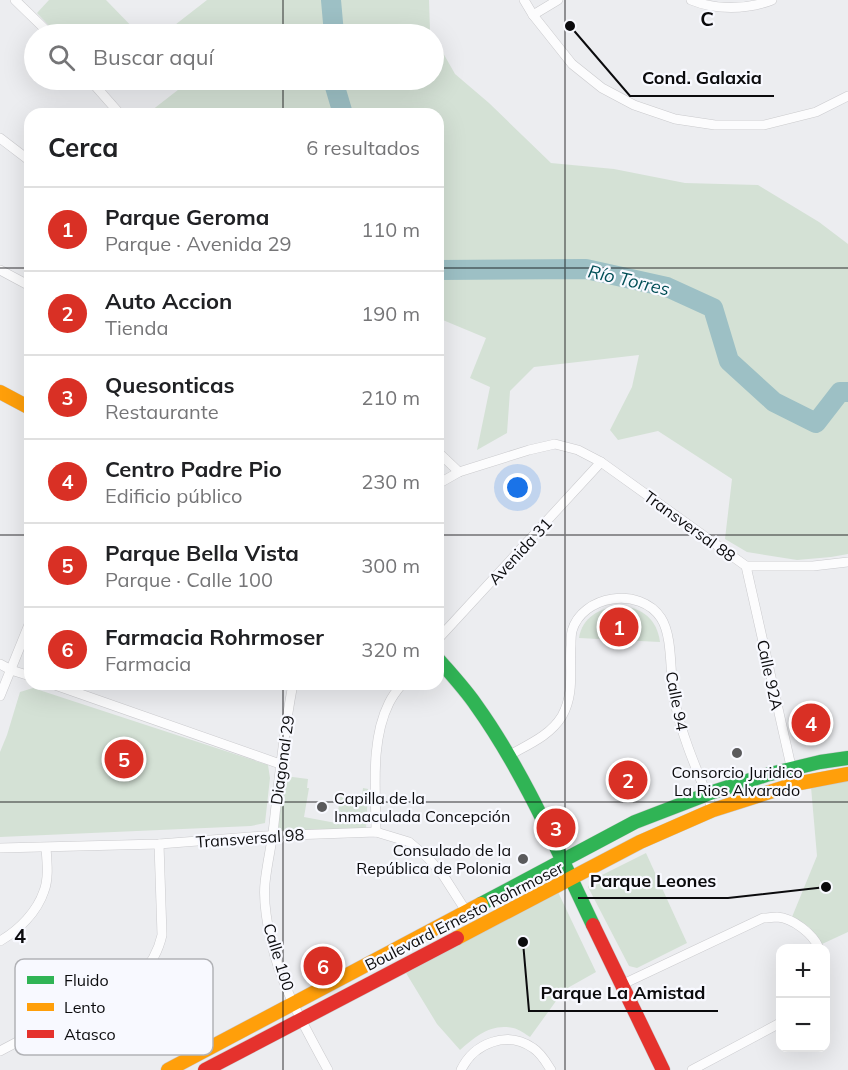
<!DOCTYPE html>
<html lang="es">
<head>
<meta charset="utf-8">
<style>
	body { margin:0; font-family:Mulish,sans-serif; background:#f6f6f6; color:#202124 }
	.controls { position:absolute; right:18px; bottom:18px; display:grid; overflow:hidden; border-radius:12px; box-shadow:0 6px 24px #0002 }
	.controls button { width:54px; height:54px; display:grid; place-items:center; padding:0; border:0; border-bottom:2px solid #e0e0e0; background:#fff; color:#202124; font:30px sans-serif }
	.you { position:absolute; left:518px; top:488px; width:21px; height:21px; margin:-15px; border:4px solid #fff; border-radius:50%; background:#1a73e8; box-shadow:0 0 0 9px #1a73e833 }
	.badge { display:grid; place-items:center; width:39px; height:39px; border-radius:50%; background:#d93025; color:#fff; font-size:20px; font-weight:700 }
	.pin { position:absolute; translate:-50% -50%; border:3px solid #fff; box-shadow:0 2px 6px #0006 }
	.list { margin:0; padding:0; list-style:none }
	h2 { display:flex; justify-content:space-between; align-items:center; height:78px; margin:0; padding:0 24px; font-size:26px }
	h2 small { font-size:20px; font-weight:400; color:#757577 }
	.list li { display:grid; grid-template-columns:39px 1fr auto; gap:18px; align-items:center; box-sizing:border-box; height:84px; padding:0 24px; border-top:2px solid #e0e0e0 }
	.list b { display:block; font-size:22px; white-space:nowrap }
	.list p { margin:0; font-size:20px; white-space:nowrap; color:#757577 }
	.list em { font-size:20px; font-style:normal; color:#757577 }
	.icon { flex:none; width:33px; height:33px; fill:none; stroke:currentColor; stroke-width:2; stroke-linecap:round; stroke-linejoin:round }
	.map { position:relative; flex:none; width:848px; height:1070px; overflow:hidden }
	.search { position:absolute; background:#fff; box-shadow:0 6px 24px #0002; left:24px; top:24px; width:420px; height:66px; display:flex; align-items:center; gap:15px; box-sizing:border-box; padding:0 21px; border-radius:33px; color:#757577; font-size:22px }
	.panel { position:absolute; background:#fff; box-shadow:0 6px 24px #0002; left:24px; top:108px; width:420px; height:582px; border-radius:18px }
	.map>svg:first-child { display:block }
	.green { fill:#d4e1d5 }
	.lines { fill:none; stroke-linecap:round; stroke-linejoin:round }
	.river { stroke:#9dc0c5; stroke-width:20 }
	.street-casing { stroke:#cacacd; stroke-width:10 }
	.fast-casing { stroke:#cacacd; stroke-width:15 }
	.slow-casing { stroke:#cacacd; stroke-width:15 }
	.jam-casing { stroke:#cacacd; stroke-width:15 }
	.street { stroke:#fcfcfd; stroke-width:9 }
	.fast { stroke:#30b455; stroke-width:14 }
	.slow { stroke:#ff9f0a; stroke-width:14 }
	.jam { stroke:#e5322d; stroke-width:14 }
	.grid { fill:none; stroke:#0b0b0d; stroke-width:1.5; stroke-opacity:0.55 }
	.poi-dot { fill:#5a5a5c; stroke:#f8f9ff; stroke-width:2 }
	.labels { text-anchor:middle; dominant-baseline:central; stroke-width:4.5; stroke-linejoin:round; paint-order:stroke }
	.street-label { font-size:16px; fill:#0b0b0d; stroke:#f8f9ff }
	.poi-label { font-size:16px; fill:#0b0b0d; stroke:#f8f9ff }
	.water-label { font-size:18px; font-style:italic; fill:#004e56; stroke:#f8f9ff }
	.key { fill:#f8f9ff; stroke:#b1b2b6; stroke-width:1.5 }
	.key-label { font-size:16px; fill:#0b0b0d }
	.grid-label { font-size:20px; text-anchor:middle; font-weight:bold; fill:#0b0b0d; stroke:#f8f9ff; stroke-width:4.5; stroke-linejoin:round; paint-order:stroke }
	.leader { fill:none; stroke:#0b0b0d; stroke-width:2 }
	.callout-dot { fill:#0b0b0d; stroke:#f8f9ff; stroke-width:2 }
	.callout-label { font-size:18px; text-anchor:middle; font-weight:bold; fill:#0b0b0d; stroke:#f8f9ff; stroke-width:4.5; stroke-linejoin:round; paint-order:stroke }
</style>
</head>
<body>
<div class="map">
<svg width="848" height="1070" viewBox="0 0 848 1070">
	<rect width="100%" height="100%" fill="#ecedf0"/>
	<g class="green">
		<path d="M49,0H106L139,34H57L37,13Z"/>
		<path d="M207,0H429L430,31L432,34H145L171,28Z"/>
		<path d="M434,37L455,74L489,103L551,163L614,169L685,183L758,185L819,222L848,244V554L831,557L797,560L747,552L725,539L732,479L658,431L618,440L610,430L632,387L639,355L534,367L510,391L507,433L477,450L490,387L470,378L486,338L438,318V114H147L183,86L178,80H434Z"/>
		<path d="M619,606C642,607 657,619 660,642L579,638C582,617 600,608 619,606Z"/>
		<path d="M33,688L268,765L270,778L265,823L251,826L0,837V752L7,735L20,692Z"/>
		<path d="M285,776L308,779L307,788H309L304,817L336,823L341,793L362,797L363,788L368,789L366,830L277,832Z"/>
		<path d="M848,781V932L822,944L809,927L792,917L817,856L811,787Z"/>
		<path d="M646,853L687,943L637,968L629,966L588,887L592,880Z"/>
		<path d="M558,892L596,972L564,990L530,1037C525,1034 519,1029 513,1028C491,1023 475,1037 460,1050L437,1024L406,973Z"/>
	</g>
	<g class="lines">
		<g class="river">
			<path d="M331,0L334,34"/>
			<path d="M333,80L343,114"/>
			<path d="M438,270L586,269L667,287L713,308L729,361L774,402L816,423L840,392H848"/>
		</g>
		<g class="street-casing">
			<g id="street">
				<path d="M15,0L50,34"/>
				<path d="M524,0L533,15L572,64L602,88L634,105L675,119L715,125H764L816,112L848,96"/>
				<path d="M691,0C715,10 747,10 772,0"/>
				<path d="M533,15L558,0"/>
				<path d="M90,80L120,114"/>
				<path d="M0,138L30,161"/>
				<path d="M0,270L30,286"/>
				<path d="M438,452L459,472"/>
				<path d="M438,484L459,472L529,450L555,444L578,450L601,462L746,566H813L848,562"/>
				<path d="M746,566L795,784"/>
				<path d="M438,639L601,462"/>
				<path d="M0,664L11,670L30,676"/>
				<path d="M52,684L280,764"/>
				<path d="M293,684C284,730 279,777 274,824C272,844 267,863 265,883C263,902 267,923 271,941C281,987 306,1029 328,1070"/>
				<path d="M0,696L30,622"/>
				<path d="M508,756C527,745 550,736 562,716C575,693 569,669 571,645C571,641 571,635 572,631C582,595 640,586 661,618C674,638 669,679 675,703C683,740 699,775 713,810"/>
				<path d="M376,832C376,791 370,741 389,703C392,697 397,690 402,684"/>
				<path d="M0,848L159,844L264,836L376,832L409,842L428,858L443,875L466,911"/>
				<path d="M0,941C19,930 37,912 44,891C49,878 47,862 46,848"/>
				<path d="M621,985L763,918C768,918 773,917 777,917C793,918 813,934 819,948"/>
				<path d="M0,1051L138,978C150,966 158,953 162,935L159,844"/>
				<path d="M461,1070C474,1043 507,1030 533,1048C541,1053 546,1062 551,1070"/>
				<path d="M692,1070L780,1023"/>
			</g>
		</g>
		<g class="fast-casing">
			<g id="fast">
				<path d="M438,659C451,674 465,689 476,705C524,772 558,852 593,925"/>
				<path d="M481,904L635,822L713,792L766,775L820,762L848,758"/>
			</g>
		</g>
		<g class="slow-casing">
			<g id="slow">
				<path d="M0,392L30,408"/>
				<path d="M457,938L640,842L713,810L795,784L848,774"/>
				<path d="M168,1070L481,904"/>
			</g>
		</g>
		<g class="jam-casing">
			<g id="jam">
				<path d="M593,925L663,1070"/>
				<path d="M205,1070L457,938"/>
			</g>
		</g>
		<use href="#street" class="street"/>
		<use href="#fast" class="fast"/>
		<use href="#slow" class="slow"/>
		<use href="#jam" class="jam"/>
	</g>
	<path class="grid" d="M283,0V34M565,0V1070M283,80V114M0,268H30M438,268H848M0,535H30M438,535H848M283,684V1070M0,802H848"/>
	<g class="poi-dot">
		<circle cx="737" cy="753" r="6"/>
		<circle cx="322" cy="807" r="6"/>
		<circle cx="523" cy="859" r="6"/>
	</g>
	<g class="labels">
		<g class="street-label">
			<text transform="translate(690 526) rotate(36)">Transversal 88</text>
			<text transform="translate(520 551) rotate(-47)">Avenida 31</text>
			<text transform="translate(770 675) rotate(78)">Calle 92A</text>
			<text transform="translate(677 701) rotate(79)">Calle 94</text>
			<text transform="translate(282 760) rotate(-82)">Diagonal 29</text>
			<text transform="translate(250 838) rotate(-4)">Transversal 98</text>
			<text transform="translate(464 916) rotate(-27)">Boulevard Ernesto Rohrmoser</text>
			<text transform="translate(279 957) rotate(73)">Calle 100</text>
		</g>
		<g class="poi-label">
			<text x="737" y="772">Consorcio Juridico<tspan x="737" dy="18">La Rios Alvarado</tspan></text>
			<text x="334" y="798" text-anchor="start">Capilla de la<tspan x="334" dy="18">Inmaculada Concepción</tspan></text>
			<text x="511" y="850" text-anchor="end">Consulado de la<tspan x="511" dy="18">República de Polonia</tspan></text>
		</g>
		<g class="water-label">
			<text transform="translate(629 280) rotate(13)">Río Torres</text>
		</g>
	</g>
	<rect x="15" y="959" width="198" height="96" rx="9" class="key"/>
	<rect x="27" y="976" width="27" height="8" fill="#30b455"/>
	<rect x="27" y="1003" width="27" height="8" fill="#ff9f0a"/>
	<rect x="27" y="1030" width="27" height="8" fill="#e5322d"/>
	<g class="key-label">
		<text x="64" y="986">Fluido</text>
		<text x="64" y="1013">Lento</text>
		<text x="64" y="1040">Atasco</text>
	</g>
	<g class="grid-label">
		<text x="707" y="26">C</text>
		<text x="20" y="943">4</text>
	</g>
	<path class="leader" d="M570 26L630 96H774M826 887L728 898H578M523 942L529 1011H718"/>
	<g class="callout-dot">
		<circle cx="570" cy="26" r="6"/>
		<circle cx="826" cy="887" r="6"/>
		<circle cx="523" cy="942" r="6"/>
	</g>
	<g class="callout-label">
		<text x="702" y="84">Cond. Galaxia</text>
		<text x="653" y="887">Parque Leones</text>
		<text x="623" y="999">Parque La Amistad</text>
	</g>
</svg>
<div class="controls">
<button>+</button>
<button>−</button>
</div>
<div class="you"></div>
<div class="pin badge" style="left:619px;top:627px">1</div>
<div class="pin badge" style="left:628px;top:780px">2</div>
<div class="pin badge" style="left:556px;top:828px">3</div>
<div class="pin badge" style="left:811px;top:723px">4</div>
<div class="pin badge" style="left:124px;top:759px">5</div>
<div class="pin badge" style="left:323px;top:966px">6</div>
<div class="search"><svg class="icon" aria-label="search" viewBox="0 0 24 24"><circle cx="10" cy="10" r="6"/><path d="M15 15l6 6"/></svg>Buscar aquí</div>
<section class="panel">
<h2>Cerca<small>6 resultados</small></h2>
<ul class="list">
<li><span class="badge">1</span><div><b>Parque Geroma</b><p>Parque · Avenida 29</p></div><em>110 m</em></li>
<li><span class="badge">2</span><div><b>Auto Accion</b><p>Tienda</p></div><em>190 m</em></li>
<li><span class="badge">3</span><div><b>Quesonticas</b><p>Restaurante</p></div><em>210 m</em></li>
<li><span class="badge">4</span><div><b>Centro Padre Pio</b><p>Edificio público</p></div><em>230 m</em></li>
<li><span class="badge">5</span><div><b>Parque Bella Vista</b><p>Parque · Calle 100</p></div><em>300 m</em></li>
<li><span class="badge">6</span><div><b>Farmacia Rohrmoser</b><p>Farmacia</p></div><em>320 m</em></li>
</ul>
</section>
</div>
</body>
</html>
